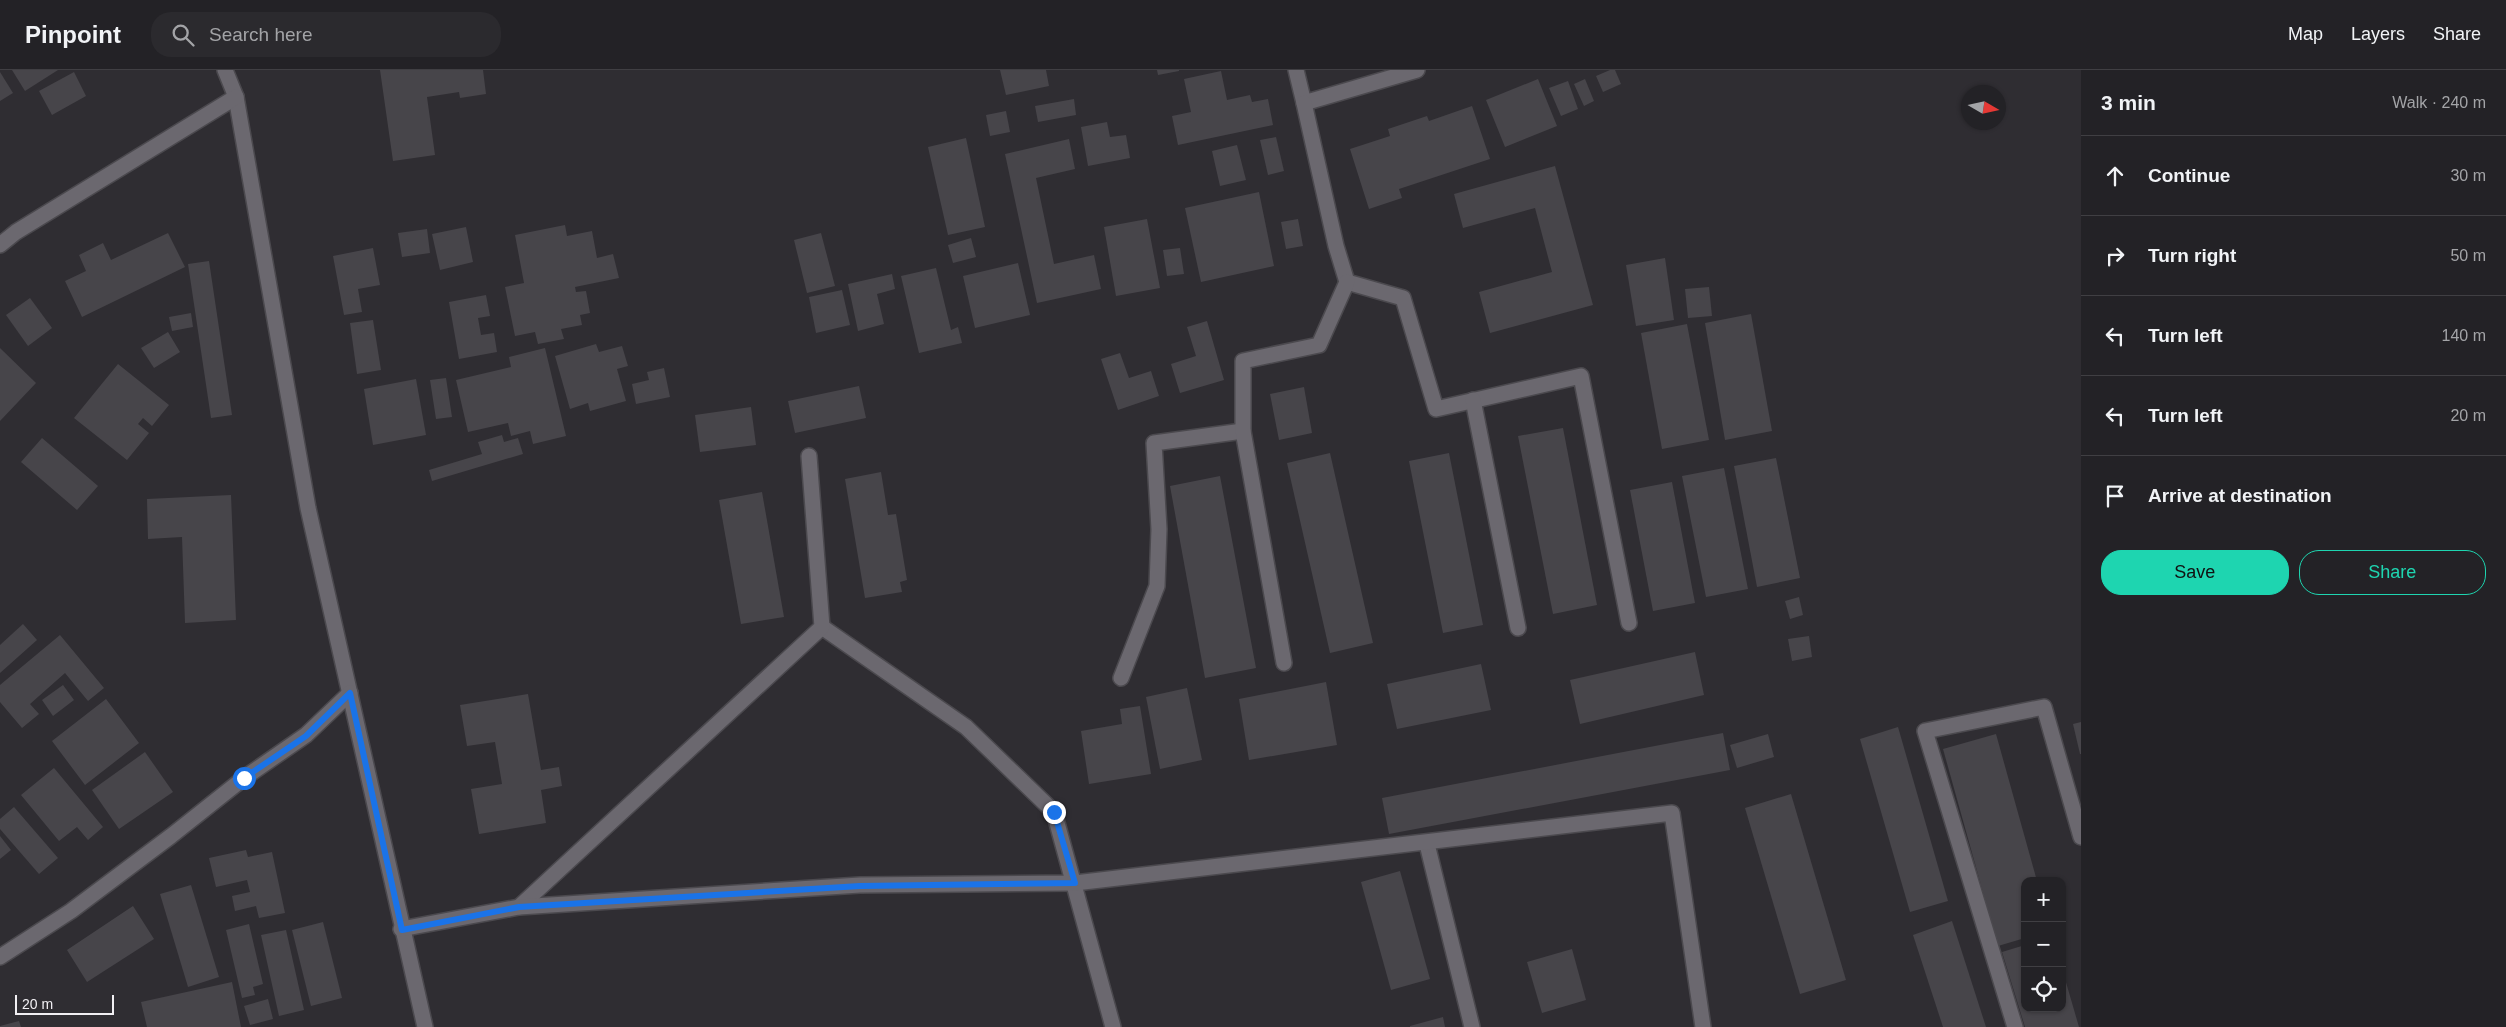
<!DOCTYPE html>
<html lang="en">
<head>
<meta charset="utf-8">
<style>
	body { margin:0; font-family:Arial,sans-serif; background:#2b2a2e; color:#f1f3f6 }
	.controls { position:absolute; right:15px; bottom:15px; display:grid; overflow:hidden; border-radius:10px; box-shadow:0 1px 4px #0004 }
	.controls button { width:45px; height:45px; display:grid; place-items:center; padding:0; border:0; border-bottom:1px solid #403f43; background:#232226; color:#f1f3f6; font:25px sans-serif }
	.compass { position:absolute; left:1961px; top:15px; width:45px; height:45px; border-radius:50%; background:#232226; box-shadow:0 1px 4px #0004; rotate:99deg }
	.scale { position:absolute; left:15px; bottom:12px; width:99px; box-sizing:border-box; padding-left:5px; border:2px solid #f1eff3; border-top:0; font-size:14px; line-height:18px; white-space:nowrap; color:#f1eff3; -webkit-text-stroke:4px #2f2d32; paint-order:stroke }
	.stop { position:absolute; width:15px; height:15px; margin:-11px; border:4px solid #1a73e8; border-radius:50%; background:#fff }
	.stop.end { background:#1a73e8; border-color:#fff; box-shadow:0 1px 5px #0008 }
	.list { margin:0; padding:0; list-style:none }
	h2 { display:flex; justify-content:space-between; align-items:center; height:65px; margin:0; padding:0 20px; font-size:21px }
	h2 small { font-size:16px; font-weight:400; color:#a3a4a7 }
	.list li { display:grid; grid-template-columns:32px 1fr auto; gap:15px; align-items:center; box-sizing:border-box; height:80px; padding:0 20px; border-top:1px solid #403f43 }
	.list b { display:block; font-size:19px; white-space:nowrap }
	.list em { font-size:16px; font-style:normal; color:#a3a4a7 }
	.actions { display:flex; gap:10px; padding:15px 20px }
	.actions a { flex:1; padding:11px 0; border:1px solid #1ed5b0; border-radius:20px; text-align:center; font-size:18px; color:#1ed5b0 }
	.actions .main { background:#1ed5b0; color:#111 }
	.icon { flex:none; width:28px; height:28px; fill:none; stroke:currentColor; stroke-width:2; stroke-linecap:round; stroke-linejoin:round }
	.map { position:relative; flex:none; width:2081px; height:957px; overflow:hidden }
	header { display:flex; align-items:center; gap:30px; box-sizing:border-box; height:70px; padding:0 25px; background:#232226; border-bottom:1px solid #403f43 }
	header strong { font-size:24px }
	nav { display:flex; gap:28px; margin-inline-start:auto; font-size:18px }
	.search { width:350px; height:45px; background:#2b2a2e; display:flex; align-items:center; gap:12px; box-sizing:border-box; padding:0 18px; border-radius:20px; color:#a3a4a7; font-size:19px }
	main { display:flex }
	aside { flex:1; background:#232226 }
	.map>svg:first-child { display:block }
	.building { fill:#47454a }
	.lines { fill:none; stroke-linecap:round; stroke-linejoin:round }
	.lane-casing { stroke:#4b494e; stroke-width:18 }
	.street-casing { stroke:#4b494e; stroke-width:18 }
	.lane { stroke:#6b686f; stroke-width:15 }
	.street { stroke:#6b686f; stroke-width:15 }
	.route { stroke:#1a73e8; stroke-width:6 }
</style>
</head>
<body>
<header>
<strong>Pinpoint</strong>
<div class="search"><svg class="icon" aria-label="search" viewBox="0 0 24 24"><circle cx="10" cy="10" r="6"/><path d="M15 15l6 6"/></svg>Search here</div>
<nav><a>Map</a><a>Layers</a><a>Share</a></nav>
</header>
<main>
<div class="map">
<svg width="2081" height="957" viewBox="0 0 2081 957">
	<rect width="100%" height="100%" fill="#2f2d32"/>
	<g class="building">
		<path d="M12,0H58L25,21Z"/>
		<path d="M380,0H483L486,24L460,28L459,22L427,27L435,85L393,91Z"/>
		<path d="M1000,0H1046L1049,16L1006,25Z"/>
		<path d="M1157,0H1179V1L1158,5Z"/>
		<path d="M1610,0H1615L1621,14L1603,22L1596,6Z"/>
		<path d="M1221,1L1227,30L1250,25L1252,32L1268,29L1273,55L1178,75L1172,46L1191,42L1184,9Z"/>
		<path d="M0,2L13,23L0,31Z"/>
		<path d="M74,2L86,26L52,45L39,21Z"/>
		<path d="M1538,9L1557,56L1505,77L1486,30Z"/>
		<path d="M1585,9L1594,31L1584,36L1574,14Z"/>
		<path d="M1568,11L1578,39L1561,46L1549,18Z"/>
		<path d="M1074,29L1076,45L1038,52L1035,36Z"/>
		<path d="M1472,36L1490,89L1399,119L1402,128L1369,139L1350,79L1390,66L1388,59L1427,46L1429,51Z"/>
		<path d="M1006,41L1010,62L990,66L986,45Z"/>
		<path d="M1107,52L1110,67L1126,65L1130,88L1088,96L1081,57Z"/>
		<path d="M1276,67L1284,101L1268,105L1260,70Z"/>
		<path d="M966,68L985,157L948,165L928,77Z"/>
		<path d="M1069,69L1075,99L1036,108L1054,194L1094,185L1101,219L1037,233L1005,84Z"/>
		<path d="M1237,75L1246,110L1220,116L1212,81Z"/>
		<path d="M1555,96L1593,235L1490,263L1479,222L1552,202L1535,138L1463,158L1454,124Z"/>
		<path d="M1259,122L1274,196L1201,212L1185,138Z"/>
		<path d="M1147,149L1160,218L1116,226L1104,157Z"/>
		<path d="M1298,149L1303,176L1286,179L1281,152Z"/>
		<path d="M565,155L567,166L592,161L597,188L613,184L619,208L575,217L576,222L586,221L590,243L580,245L582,255L561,259L564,269L538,274L535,262L515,266L505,217L524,213L515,165Z"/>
		<path d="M466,157L473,192L440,200L432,164Z"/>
		<path d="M427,159L430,183L402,187L398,163Z"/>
		<path d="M168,163L185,197L82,247L65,211L86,201L79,185L103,173L111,190Z"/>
		<path d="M821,163L835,216L807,223L794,170Z"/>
		<path d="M971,168L976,187L953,193L948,175Z"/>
		<path d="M373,178L380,215L358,219L362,242L344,245L333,186Z"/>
		<path d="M1180,178L1184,204L1167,206L1163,180Z"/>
		<path d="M1665,188L1674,250L1636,256L1626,195Z"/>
		<path d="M209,191L232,345L211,348L188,194Z"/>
		<path d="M1018,193L1030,245L975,258L963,206Z"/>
		<path d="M936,198L951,260L958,257L962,273L919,283L901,206Z"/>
		<path d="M892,204L895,219L877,224L884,254L858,261L848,214Z"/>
		<path d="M1709,217L1712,246L1688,248L1685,219Z"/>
		<path d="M842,220L850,255L816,263L809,227Z"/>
		<path d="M486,225L490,246L478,248L481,265L494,263L497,282L459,289L449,232Z"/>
		<path d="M30,228L52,258L28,276L6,245Z"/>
		<path d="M191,243L193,257L172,261L169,247Z"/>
		<path d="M1751,244L1772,361L1725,370L1705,253Z"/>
		<path d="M373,250L381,300L357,304L350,253Z"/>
		<path d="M1207,251L1224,310L1180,323L1171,294L1196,286L1187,257Z"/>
		<path d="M1687,254L1709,370L1662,379L1641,263Z"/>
		<path d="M168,262L180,282L154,298L141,278Z"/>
		<path d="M596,274L599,282L622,276L628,296L617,299L626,331L590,341L588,333L570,339L555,286Z"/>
		<path d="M0,278L36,313L0,351Z"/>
		<path d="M545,278L566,366L533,374L530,361L511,366L508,353L468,362L456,310L511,297L509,287Z"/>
		<path d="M1120,283L1129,308L1151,301L1159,326L1118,340L1101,289Z"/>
		<path d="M118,294L169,335L152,356L143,348L138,354L149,363L127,390L74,348Z"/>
		<path d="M664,298L670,327L636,334L632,314L649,310L647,302Z"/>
		<path d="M446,308L452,347L436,349L430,310Z"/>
		<path d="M416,309L426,365L373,375L364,319Z"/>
		<path d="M859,316L866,348L795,363L788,331Z"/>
		<path d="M1304,317L1312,363L1279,370L1270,324Z"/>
		<path d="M751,337L756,375L700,382L695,345Z"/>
		<path d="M1563,358L1597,535L1553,544L1518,366Z"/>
		<path d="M502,365L504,372L518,368L523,384L432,411L429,400L482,384L478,372Z"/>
		<path d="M42,368L98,416L77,440L21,392Z"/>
		<path d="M1330,383L1373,573L1330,583L1287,393Z"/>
		<path d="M1449,383L1483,555L1443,563L1409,391Z"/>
		<path d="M1776,388L1800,508L1757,517L1734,396Z"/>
		<path d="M1724,398L1748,519L1706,527L1682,406Z"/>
		<path d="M881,402L888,445L896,444L907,510L900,512L902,522L865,528L845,409Z"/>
		<path d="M1220,406L1256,598L1205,608L1170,416Z"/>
		<path d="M1672,412L1695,533L1653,541L1630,420Z"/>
		<path d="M762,422L784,547L741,554L719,430Z"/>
		<path d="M231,425L236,550L185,553L182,467L148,469L147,429Z"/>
		<path d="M1799,527L1803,545L1790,549L1785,531Z"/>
		<path d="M23,554L37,570L0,603V575Z"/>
		<path d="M60,565L104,618L88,631L65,603L30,634L39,644L22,658L0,632V615Z"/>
		<path d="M1809,566L1812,587L1792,591L1788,569Z"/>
		<path d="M1695,582L1704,625L1580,654L1570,610Z"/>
		<path d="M1481,594L1491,640L1397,659L1387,614Z"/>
		<path d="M1326,612L1337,675L1249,690L1239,629Z"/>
		<path d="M63,615L74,630L53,646L42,630Z"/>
		<path d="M1187,618L1202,690L1160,699L1146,627Z"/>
		<path d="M528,624L541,700L559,697L562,716L541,720L546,753L479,764L471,719L502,714L495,672L467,676L460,635Z"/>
		<path d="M106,629L139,673L85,715L52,671Z"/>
		<path d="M1140,636L1151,704L1089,714L1081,661L1122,654L1120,639Z"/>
		<path d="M2081,652V684H2080L2073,654Z"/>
		<path d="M1898,657L1948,831L1910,842L1860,669Z"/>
		<path d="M1723,663L1730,700L1389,764L1382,728Z"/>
		<path d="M1768,664L1774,687L1737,698L1730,675Z"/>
		<path d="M1996,664L2037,811H2025V868L1998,876L1943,679Z"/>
		<path d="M145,682L173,722L119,759L92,720Z"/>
		<path d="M54,698L103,757L88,770L77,757L59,771L21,725Z"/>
		<path d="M1791,724L1846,910L1800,924L1745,738Z"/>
		<path d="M14,737L58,788L39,804L0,759V749Z"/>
		<path d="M0,766L11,780L0,789Z"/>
		<path d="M246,780L248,787L272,782L285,843L259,848L256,836L235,841L232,826L250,822L247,810L216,817L209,788Z"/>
		<path d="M1400,801L1430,909L1391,920L1361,812Z"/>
		<path d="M191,815L219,907L188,917L160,824Z"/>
		<path d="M133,836L154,869L87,912L67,880Z"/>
		<path d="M1952,851L1986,957H1943L1913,865Z"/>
		<path d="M323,852L342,928L311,936L292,860Z"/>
		<path d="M249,854L263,914L253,917L255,925L242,928L226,860Z"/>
		<path d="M286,860L304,940L279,946L261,865Z"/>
		<path d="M2025,875V938H2062L2063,902L2079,957H2025L2002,882Z"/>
		<path d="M1572,879L1586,930L1542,943L1527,892Z"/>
		<path d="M232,912L241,957H147L141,932Z"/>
		<path d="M268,929L273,949L250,955L244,936Z"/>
		<path d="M1443,947L1445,957H1410V956Z"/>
		<path d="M19,951L21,957H0V956Z"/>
	</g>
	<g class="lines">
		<g class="lane-casing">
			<g id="lane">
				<path d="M1121,608L1157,516L1159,459L1154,373L1243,361"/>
				<path d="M2015,957L1925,661L2044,637L2081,767"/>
			</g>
		</g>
		<g class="street-casing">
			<g id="street">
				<path d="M225,0L236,27L308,438L425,957"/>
				<path d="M1296,0L1304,33L1417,0"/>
				<path d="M1304,33L1336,176L1347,212L1403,228L1436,339L1581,306L1629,553"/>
				<path d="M0,175L16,162L236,27"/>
				<path d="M1473,330L1518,558"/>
				<path d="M822,557L966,657L1054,742L1113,957"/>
				<path d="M1284,593L1243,361V291L1319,275L1347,212"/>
				<path d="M1427,774L1472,957"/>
				<path d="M519,837L822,557L809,386"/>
				<path d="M401,859L519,837L860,815L1075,813L1672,743L1703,957"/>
				<path d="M0,887L71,841L171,766L244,708L306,665L350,623"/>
			</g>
		</g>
		<use href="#lane" class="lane"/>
		<use href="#street" class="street"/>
	</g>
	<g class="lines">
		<path class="route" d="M244,708L306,666L350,623L402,860L519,837L860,816L1075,813L1054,742"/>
	</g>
</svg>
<div class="controls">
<button>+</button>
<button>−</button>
<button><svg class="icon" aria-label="locate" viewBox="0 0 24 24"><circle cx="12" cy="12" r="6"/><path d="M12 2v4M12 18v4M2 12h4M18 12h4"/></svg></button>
</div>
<svg class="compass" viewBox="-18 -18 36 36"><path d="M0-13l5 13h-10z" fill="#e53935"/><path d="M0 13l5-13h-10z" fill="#a3a4a7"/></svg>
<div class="scale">20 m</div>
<div class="stop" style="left:244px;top:708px"></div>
<div class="stop end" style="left:1054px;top:742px"></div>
</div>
<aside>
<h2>3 min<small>Walk · 240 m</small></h2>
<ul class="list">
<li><svg class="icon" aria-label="ahead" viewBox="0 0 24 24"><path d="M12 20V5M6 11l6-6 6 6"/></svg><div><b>Continue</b></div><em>30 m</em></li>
<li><svg class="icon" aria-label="right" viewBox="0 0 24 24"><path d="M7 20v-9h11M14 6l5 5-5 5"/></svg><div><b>Turn right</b></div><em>50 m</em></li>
<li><svg class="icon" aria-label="left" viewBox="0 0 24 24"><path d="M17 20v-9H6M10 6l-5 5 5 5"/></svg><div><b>Turn left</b></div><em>140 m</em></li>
<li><svg class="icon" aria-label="left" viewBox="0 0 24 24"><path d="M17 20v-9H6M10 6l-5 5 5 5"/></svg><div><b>Turn left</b></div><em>20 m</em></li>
<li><svg class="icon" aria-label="arrive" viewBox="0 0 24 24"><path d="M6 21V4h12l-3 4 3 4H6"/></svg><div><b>Arrive at destination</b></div></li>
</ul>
<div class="actions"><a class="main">Save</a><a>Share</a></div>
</aside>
</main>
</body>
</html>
